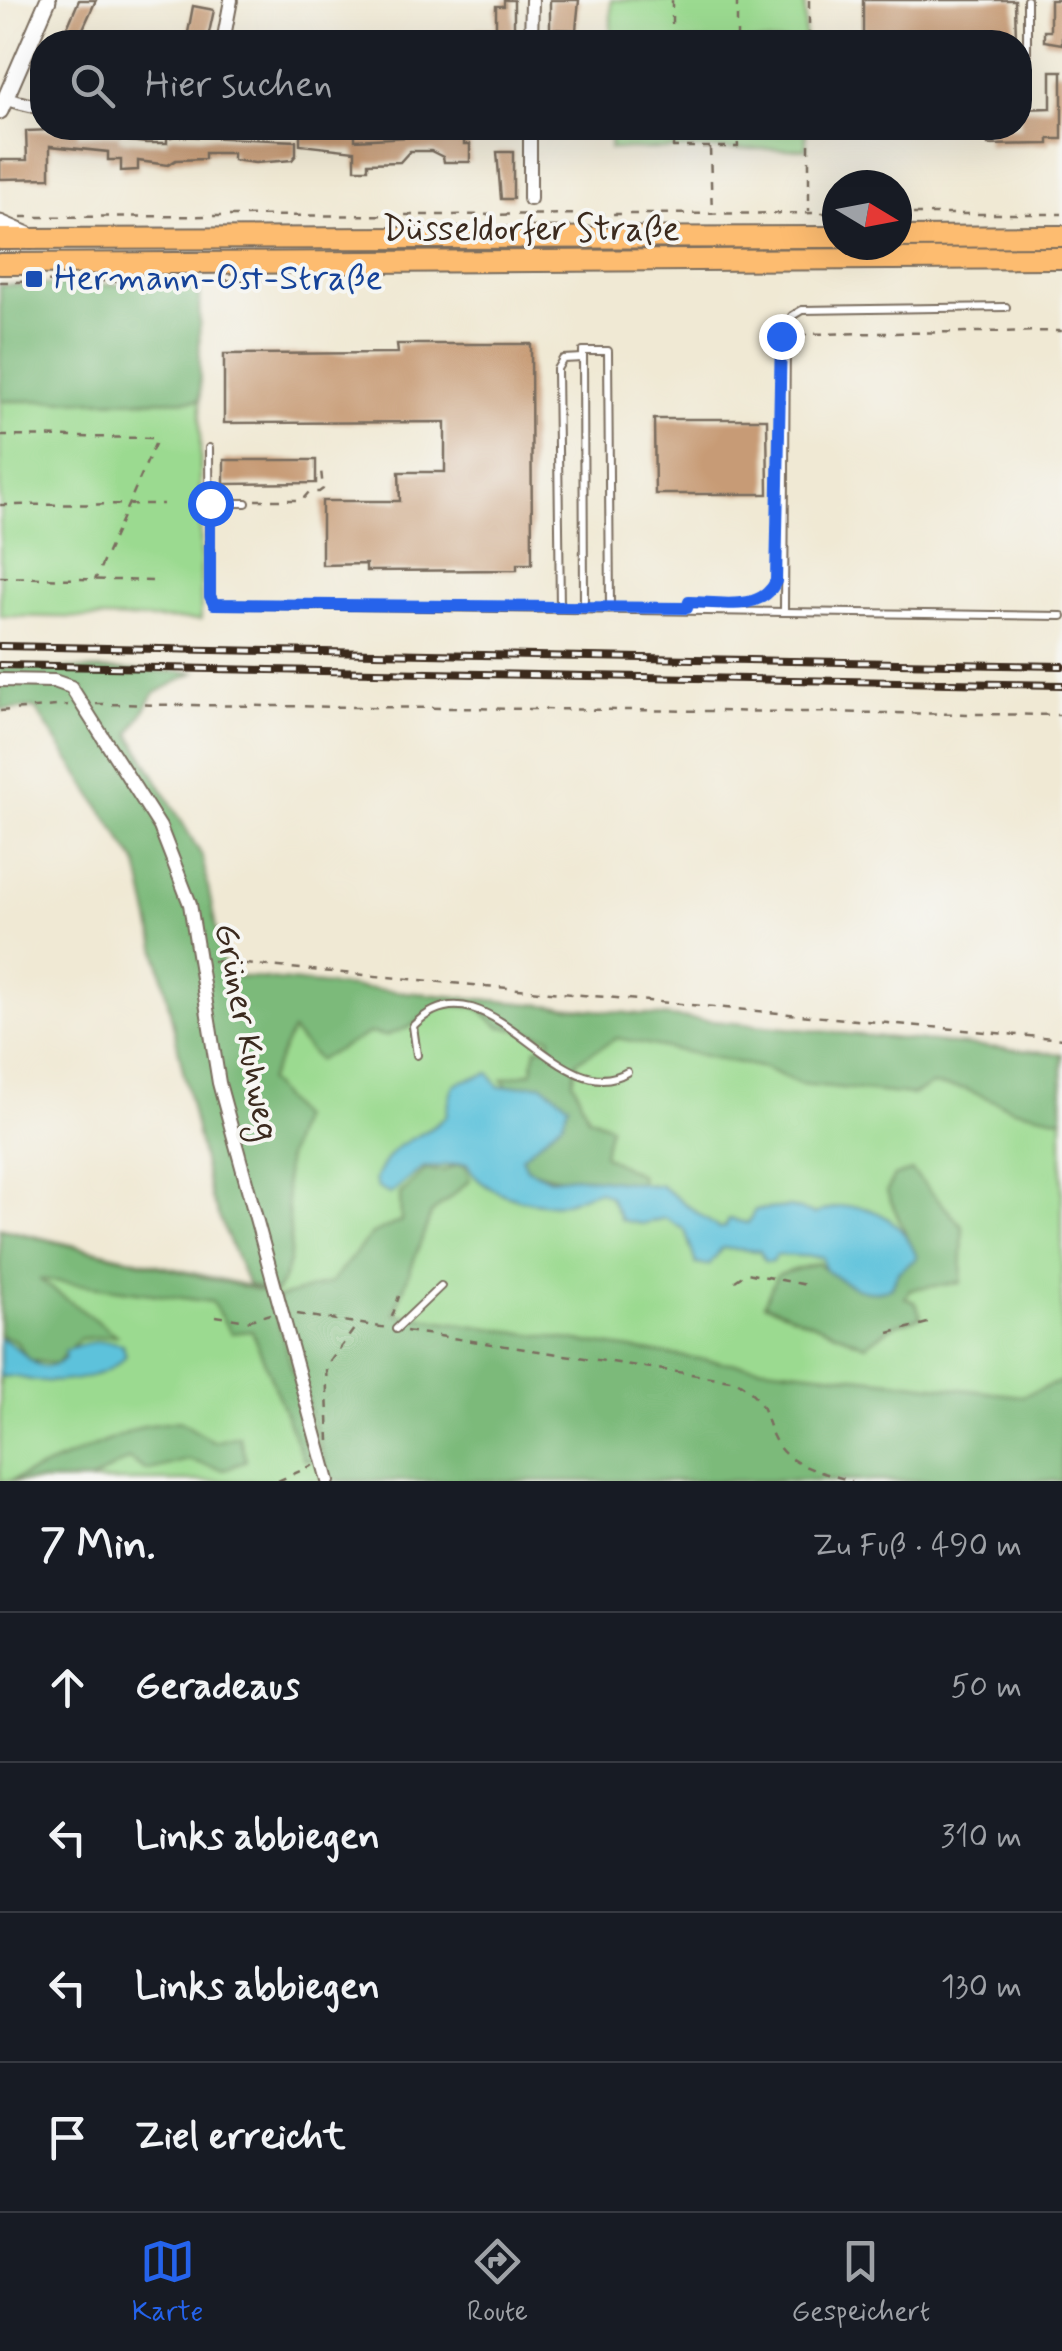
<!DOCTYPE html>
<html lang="de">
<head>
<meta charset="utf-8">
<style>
	body { margin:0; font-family:Mynerve,sans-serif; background:#242831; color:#f1f3f6 }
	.compass { position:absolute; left:822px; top:170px; width:90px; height:90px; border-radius:50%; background:#171b24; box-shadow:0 10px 40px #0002; rotate:100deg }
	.stop { position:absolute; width:30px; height:30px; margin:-22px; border:8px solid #2563eb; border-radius:50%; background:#fff }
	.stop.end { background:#2563eb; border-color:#fff; box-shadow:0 2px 10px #0008 }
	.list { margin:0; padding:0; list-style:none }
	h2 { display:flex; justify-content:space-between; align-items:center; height:130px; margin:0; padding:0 40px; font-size:42px }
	h2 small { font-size:32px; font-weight:400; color:#9ea1a6 }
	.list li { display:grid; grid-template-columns:65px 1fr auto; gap:30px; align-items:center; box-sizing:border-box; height:150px; padding:0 40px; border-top:2px solid #363941 }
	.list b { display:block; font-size:38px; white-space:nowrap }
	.list em { font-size:32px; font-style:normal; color:#9ea1a6 }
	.icon { flex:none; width:55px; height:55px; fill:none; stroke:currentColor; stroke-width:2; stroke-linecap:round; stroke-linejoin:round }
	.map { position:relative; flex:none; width:1062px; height:1481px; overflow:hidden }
	.search { position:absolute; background:#171b24; box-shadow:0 10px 40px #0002; left:30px; right:30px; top:30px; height:110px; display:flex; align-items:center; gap:25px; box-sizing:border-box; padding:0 35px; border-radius:40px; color:#9ea1a6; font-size:38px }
	.sheet { height:730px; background:#171b24 }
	nav { display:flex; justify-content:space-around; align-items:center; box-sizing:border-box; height:140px; border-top:2px solid #363941; background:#171b24; font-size:28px; color:#9ea1a6 }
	nav a { display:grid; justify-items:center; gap:5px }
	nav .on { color:#2563eb }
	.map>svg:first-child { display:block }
	.green { fill:#9bda90; stroke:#6b8257; stroke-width:2.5 }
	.forest { fill:#7cba7a; stroke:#5c724c; stroke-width:2.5 }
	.water { fill:#5dc2db; stroke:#4c767c; stroke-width:2.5 }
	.building { fill:#c79b76 }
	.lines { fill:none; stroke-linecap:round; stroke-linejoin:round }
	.service-casing { stroke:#7a6d5e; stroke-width:10 }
	.minor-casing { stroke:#7a6d5e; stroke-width:16 }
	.tertiary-casing { stroke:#7a6d5e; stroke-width:19 }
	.primary-casing { stroke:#7a6d5e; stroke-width:24 }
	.path { stroke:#7a6d5e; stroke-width:2.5; stroke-dasharray:8 8; stroke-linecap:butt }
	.service { stroke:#fff; stroke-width:6 }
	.minor { stroke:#fff; stroke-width:12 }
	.tertiary { stroke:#fff; stroke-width:15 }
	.primary { stroke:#fdbc70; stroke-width:20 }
	.rail-casing { stroke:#3b2a1e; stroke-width:8 }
	.rail { stroke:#f6f6f2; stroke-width:4; stroke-dasharray:11; stroke-linecap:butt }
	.route { stroke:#2563eb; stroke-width:12 }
	.transit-dot { fill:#1a4fb4; stroke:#f6f6f2; stroke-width:4 }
	.labels { text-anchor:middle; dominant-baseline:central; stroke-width:8; stroke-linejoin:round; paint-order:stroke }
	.street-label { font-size:35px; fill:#3b2a1e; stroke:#f6f6f2 }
	.transit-label { font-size:35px; fill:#164399; stroke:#f6f6f2; text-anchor:start }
</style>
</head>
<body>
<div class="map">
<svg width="1062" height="1481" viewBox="0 0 1062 1481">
	<rect width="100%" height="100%" fill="#f6f6f2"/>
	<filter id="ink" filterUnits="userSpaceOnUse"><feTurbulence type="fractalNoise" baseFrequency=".01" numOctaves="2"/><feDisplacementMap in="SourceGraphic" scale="20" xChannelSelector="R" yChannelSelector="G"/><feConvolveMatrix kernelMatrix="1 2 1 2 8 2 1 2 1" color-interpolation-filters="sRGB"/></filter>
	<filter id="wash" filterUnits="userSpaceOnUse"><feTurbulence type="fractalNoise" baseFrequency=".0048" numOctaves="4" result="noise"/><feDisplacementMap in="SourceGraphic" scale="40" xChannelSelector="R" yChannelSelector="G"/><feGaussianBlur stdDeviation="2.25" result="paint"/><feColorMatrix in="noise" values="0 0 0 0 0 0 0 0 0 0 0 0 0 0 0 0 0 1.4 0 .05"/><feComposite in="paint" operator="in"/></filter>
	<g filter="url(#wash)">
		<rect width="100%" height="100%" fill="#f0e9d4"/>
		<g class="green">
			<rect x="611" y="0" width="194" height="42"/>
			<path d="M611,128H806V149H610Z"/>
			<path d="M200,400L201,620L0,616V401Z"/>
			<path d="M225,975L1062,1054V1481H0V1228L275,1292Z"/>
		</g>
		<g class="forest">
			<path d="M199,284L200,400L0,401V285Z"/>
			<path d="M0,667L195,672L154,694L130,734L202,856L225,975L1062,1054V1119L1014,1109L965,1089L932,1085L912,1095L800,1084L764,1068L617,1038L577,1061L573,1081L588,1117L610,1126L603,1155L640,1175L642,1187C605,1181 558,1183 526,1168L522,1156L541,1138L502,1079L532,1072L536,1048L549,1047L551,1037L499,1026L476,1007L441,1005L410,1027L385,1036L370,1033L318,1060L292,1031L268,1081L299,1118C295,1133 288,1149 286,1163C281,1209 305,1250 276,1292L248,1285L211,1198L138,865L35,708L0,710Z"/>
			<path d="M457,1165L465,1166L470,1180L431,1214L394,1314L721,1362L1022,1396L1062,1381V1481H330L277,1298L330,1283L372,1234L401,1221L400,1194L425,1170L443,1171Z"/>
			<path d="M912,1171L963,1227L961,1283L910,1289L905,1298L916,1303L921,1317L893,1326L866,1345L764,1304L777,1275L818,1263L825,1270L892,1287L898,1272L916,1258L887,1192L893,1177Z"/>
			<path d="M0,1229L270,1293L318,1460H304L252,1331L231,1333L212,1302L39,1279L116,1335L79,1339L56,1364L29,1360L15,1340L0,1335Z"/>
			<path d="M179,1421L214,1442L239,1436L246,1460L225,1470L188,1460L147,1471L129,1459L90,1481H10L144,1426Z"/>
		</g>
		<g class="water">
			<path d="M489,1073L499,1087L542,1084L569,1104L563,1121L522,1157L527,1168L550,1179L574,1176L661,1186L718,1228L725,1227L729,1219L748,1223L755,1210L790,1207L815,1214C859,1194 902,1215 917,1258L898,1272L892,1287C867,1299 846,1284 825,1270L822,1257L776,1255L772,1262L764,1261L760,1251L722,1248L709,1265L696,1264L685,1230L665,1218L641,1224L621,1220L610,1197L599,1191C585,1192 575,1201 561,1203C531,1206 479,1193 467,1164C452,1162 440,1169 424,1167L390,1194L378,1188L375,1180C396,1132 415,1146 446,1116C456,1074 445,1088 489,1073Z"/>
			<path d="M0,1338C25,1346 35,1383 65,1358L64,1352C81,1342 102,1339 122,1344L126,1355C109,1378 66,1383 39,1381C25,1380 14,1374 0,1377Z"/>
		</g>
		<g id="blocks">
			<g class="building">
				<path d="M79,0H96L77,42H61Z"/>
				<path d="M504,0H514V42H482L476,28H496V6H504Z"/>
				<path d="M550,0H579L576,30L550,29Z"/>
				<path d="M863,0H1015L1016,42H863Z"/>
				<path d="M1050,0H1062V44L1044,41V31H1050Z"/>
				<path d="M193,6L214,10L207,42L187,38Z"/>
				<path d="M1051,71H1062V139H1049V144L988,145L987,128H1020V109L1051,108Z"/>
				<path d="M78,129V136L119,135V140L146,143H167V138L176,136L296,141V155L292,160L255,163L233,160V153H205V159L176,160L168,165L138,161V170L121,171V160H108V152L50,146V178L0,179V160H27L26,131Z"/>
				<path d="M300,134H355V140L464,134V144H470V162H444L443,157L431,151H410L400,162L368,163V169H355V151L300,145Z"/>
				<path d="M497,152H513V199H501Z"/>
				<path d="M397,344H531L532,564H517V570L366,571V564L322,565V501H400L399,472H445V422L224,423V354L398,353Z"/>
				<path d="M654,419H767L768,494H655Z"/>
				<path d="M224,460H316V483L224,484Z"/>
			</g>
		</g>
	</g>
	<g filter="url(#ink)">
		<use href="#blocks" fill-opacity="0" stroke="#7a6d5e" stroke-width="2.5"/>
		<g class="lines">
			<g class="service-casing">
				<g id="service">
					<path d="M1020,61L1027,58V0"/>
					<path d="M209,448L210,596L214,604L1062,616"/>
					<path d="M209,503H246"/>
					<path d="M560,607L557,369L563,359L583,358"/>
					<path d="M584,607L583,351H608L610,607"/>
					<path d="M784,610L786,334L792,316L802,310L1006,307"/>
					<path d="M417,1055L413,1026C487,950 557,1114 627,1072"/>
					<path d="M396,1329L441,1286"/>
				</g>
			</g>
			<g class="minor-casing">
				<g id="minor">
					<path d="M223,42L231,0"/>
					<path d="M531,42L532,0"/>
					<path d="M5,99L42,108"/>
					<path d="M530,128V199"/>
					<path d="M0,680L54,681L71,687L160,827L190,904L219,1083L328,1481"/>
				</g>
			</g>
			<g class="tertiary-casing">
				<g id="tertiary">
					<path d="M0,111L48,0"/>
					<path d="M0,223L30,236"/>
				</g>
			</g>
			<g class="primary-casing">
				<g id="primary">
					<path d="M897,237L1062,236"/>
					<path d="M0,239L837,237"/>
					<path d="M0,264L1062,258"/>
				</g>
			</g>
			<g class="path">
				<path d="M672,0V42"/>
				<path d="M737,0V42"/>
				<path d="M809,0V42"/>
				<path d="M673,128V147H738L737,128"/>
				<path d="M809,128V211"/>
				<path d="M710,148L712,215"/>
				<path d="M897,214H1062"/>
				<path d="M21,217L837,213"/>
				<path d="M0,282L283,280"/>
				<path d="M799,334L1062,331"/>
				<path d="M0,436L154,438L155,444L95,580"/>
				<path d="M256,500H302L309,492H319L323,489L321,470"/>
				<path d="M0,505L163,504"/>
				<path d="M0,577L154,581"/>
				<path d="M754,602L774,585"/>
				<path d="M96,704L1062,715"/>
				<path d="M0,711L68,705"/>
				<path d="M213,961L1062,1039"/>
				<path d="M735,1281L747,1273L806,1285"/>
				<path d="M297,1314L388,1328"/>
				<path d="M216,1316L247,1321L270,1314"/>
				<path d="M392,1317L399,1296"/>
				<path d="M406,1331L737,1381C774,1407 759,1416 779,1447C794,1468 829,1474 852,1481"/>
				<path d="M889,1333L928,1323"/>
				<path d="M329,1441L326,1367L357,1325"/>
				<path d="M278,1481L313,1465"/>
			</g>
			<use href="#service" class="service"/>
			<use href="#minor" class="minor"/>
			<use href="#tertiary" class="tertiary"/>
			<use href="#primary" class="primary"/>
			<g class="rail-casing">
				<g id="rail">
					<path d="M0,646L1062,666"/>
					<path d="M0,665L1062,685"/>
				</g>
			</g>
			<use href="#rail" class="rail"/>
		</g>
	</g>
	<g class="lines" filter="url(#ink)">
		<path class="route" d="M210,503V596L214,604L687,608L689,602C718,602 762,613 776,581L781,336"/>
	</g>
	<rect class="transit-dot" x="24" y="269" width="20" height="20" rx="5"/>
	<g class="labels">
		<g class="street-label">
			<text x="531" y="230">Düsseldorfer Straße</text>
			<text transform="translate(246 1032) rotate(79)">Grüner Kuhweg</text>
		</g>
		<g class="transit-label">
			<text x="54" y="279">Hermann-Ost-Straße</text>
		</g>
	</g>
</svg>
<svg class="compass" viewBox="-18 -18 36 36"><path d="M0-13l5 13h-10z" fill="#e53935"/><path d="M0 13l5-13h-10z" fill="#9ea1a6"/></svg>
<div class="stop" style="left:210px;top:503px"></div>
<div class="stop end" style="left:781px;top:336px"></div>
<div class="search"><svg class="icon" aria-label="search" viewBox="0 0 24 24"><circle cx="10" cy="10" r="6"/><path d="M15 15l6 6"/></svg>Hier suchen</div>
</div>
<section class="sheet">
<h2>7 Min.<small>Zu Fuß · 490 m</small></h2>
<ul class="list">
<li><svg class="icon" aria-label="ahead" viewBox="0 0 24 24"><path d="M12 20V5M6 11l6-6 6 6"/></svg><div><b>Geradeaus</b></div><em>50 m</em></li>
<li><svg class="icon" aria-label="left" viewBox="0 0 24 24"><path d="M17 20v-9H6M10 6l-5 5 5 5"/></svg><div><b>Links abbiegen</b></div><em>310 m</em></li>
<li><svg class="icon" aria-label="left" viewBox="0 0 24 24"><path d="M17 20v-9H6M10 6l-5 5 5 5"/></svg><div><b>Links abbiegen</b></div><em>130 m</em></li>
<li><svg class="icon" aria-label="arrive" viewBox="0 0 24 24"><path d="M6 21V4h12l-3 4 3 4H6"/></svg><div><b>Ziel erreicht</b></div></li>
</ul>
</section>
<nav>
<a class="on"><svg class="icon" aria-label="map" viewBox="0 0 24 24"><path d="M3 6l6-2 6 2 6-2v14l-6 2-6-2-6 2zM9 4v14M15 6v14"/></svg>Karte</a>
<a><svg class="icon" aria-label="directions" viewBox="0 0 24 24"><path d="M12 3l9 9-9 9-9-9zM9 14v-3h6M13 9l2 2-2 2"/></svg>Route</a>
<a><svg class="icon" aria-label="saved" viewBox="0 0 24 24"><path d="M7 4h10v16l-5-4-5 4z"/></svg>Gespeichert</a>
</nav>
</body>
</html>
